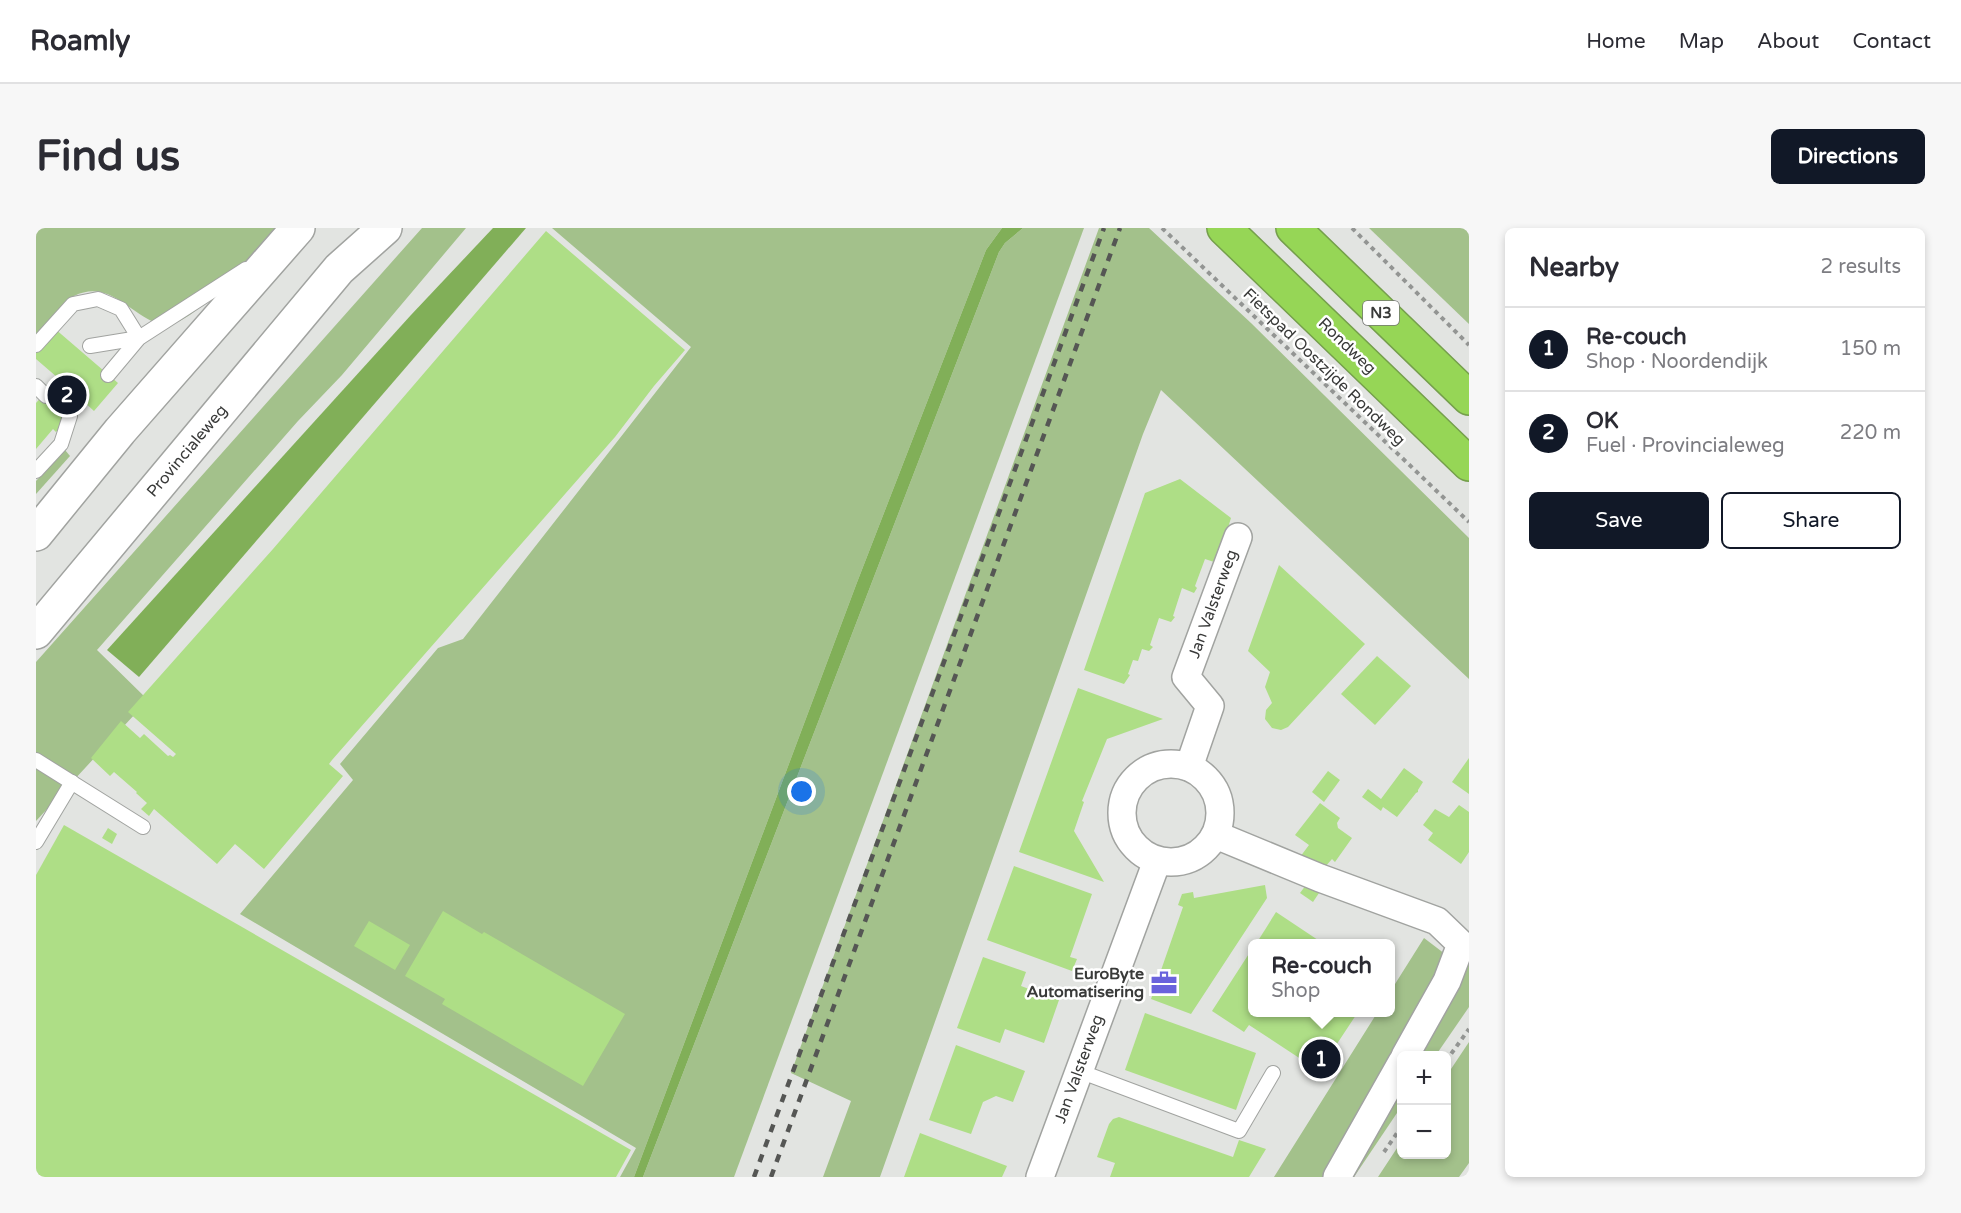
<!DOCTYPE html>
<html lang="en">
<head>
<meta charset="utf-8">
<style>
	body { margin:0; font-family:"Varela Round",sans-serif; background:#f7f7f7; color:#2b2b33 }
	.controls { position:absolute; right:18px; bottom:18px; display:grid; overflow:hidden; border-radius:9px; box-shadow:0 3px 9px #0003 }
	.controls button { width:54px; height:54px; display:grid; place-items:center; padding:0; border:0; border-bottom:2px solid #e1e1e2; background:#fff; color:#2b2b33; font:30px sans-serif }
	.you { position:absolute; left:766px; top:564px; width:21px; height:21px; margin:-15px; border:4px solid #fff; border-radius:50%; background:#1a73e8; box-shadow:0 0 0 9px #1a73e833 }
	.badge { display:grid; place-items:center; width:39px; height:39px; border-radius:50%; background:#111827; color:#fff; font-size:20px; font-weight:700 }
	.pin { position:absolute; translate:-50% -50%; border:3px solid #fff; box-shadow:0 2px 6px #0006 }
	.popup { position:absolute; left:1212px; top:711px; width:147px; height:78px; box-sizing:border-box; display:grid; place-content:center; border-radius:9px; background:#fff; filter:drop-shadow(0 2px 4px #0005); font-size:20px; white-space:nowrap; color:#7c7c81 }
	.popup b { font-size:22px; color:#2b2b33 }
	.popup::after { content:''; position:absolute; left:50%; top:100%; margin-left:-12px; border:12px solid transparent; border-top-color:#fff }
	.list { margin:0; padding:0; list-style:none }
	h2 { display:flex; justify-content:space-between; align-items:center; height:78px; margin:0; padding:0 24px; font-size:26px }
	h2 small { font-size:20px; font-weight:400; color:#7c7c81 }
	.list li { display:grid; grid-template-columns:39px 1fr auto; gap:18px; align-items:center; box-sizing:border-box; height:84px; padding:0 24px; border-top:2px solid #e1e1e2 }
	.list b { display:block; font-size:22px; white-space:nowrap }
	.list p { margin:0; font-size:20px; white-space:nowrap; color:#7c7c81 }
	.list em { font-size:20px; font-style:normal; color:#7c7c81 }
	.actions { display:flex; gap:12px; padding:18px 24px }
	.actions a { flex:1; padding:14px 0; border:2px solid #111827; border-radius:9px; text-align:center; font-size:21px; color:#111827 }
	.actions .main { background:#111827; color:#fff }
	.map { position:relative; flex:none; width:1433px; height:949px; overflow:hidden; border-radius:9px }
	header { display:flex; align-items:center; gap:36px; box-sizing:border-box; height:84px; padding:0 30px; background:#fff; border-bottom:2px solid #e1e1e2 }
	header strong { font-size:28px }
	nav { display:flex; gap:33px; margin-inline-start:auto; font-size:21px }
	.intro { display:flex; align-items:center; justify-content:space-between; box-sizing:border-box; height:144px; padding:0 36px }
	h1 { margin:0; font-size:42px }
	.button { padding:15px 27px; border-radius:9px; background:#111827; color:#fff; font-size:21px; font-weight:700 }
	main { display:flex; gap:36px; padding:0 36px }
	aside { flex:1; background:#fff; border-radius:9px; box-shadow:0 3px 9px #0003 }
	.map>svg:first-child { display:block }
	.green { fill:#a3c18b }
	.water { fill:#81af58 }
	.building { fill:#aede86 }
	.lines { fill:none; stroke-linecap:round; stroke-linejoin:round }
	.lane-casing { stroke:#a1a3a0; stroke-width:16 }
	.street-casing { stroke:#a1a3a0; stroke-width:30 }
	.secondary-casing { stroke:#a1a3a0; stroke-width:36 }
	.highway-casing { stroke:#759f4c; stroke-width:36 }
	.path { stroke:#939593; stroke-width:4; stroke-dasharray:4.5 4.5; stroke-linecap:butt }
	.lane { stroke:#fff; stroke-width:14 }
	.street { stroke:#fff; stroke-width:27 }
	.secondary { stroke:#fff; stroke-width:33 }
	.highway { stroke:#96d656; stroke-width:33 }
	.rail { stroke:#555654; stroke-width:4.5; stroke-dasharray:8 8; stroke-linecap:butt }
	.labels { text-anchor:middle; dominant-baseline:central; stroke-width:5; stroke-linejoin:round; paint-order:stroke }
	.shield { fill:#fff; stroke:#747574; stroke-width:1.5 }
	.shield-label { font-size:15px; font-weight:bold; fill:#393a39 }
	.street-label { font-size:16px; fill:#393a39; stroke:#fff }
	.poi-label { font-size:16px; font-weight:bold; fill:#393a39; stroke:#fff; text-anchor:end }
</style>
</head>
<body>
<header>
<strong>Roamly</strong>
<nav><a>Home</a><a>Map</a><a>About</a><a>Contact</a></nav>
</header>
<div class="intro"><h1>Find us</h1><a class="button">Directions</a></div>
<main>
<div class="map">
<svg width="1433" height="949" viewBox="0 0 1433 949">
	<rect width="100%" height="100%" fill="#e2e4e1"/>
	<g class="green">
		<path d="M0,0H239C217,24 165,90 135,96C103,102 79,47 38,68C28,74 9,98 0,108Z"/>
		<path d="M386,0H430L306,147L262,193L61,422L112,472L0,593V434Z"/>
		<path d="M516,0H966L950,22L820,357L598,949H584L600,920L204,686L317,552L304,536L402,420L427,411L655,119Z"/>
		<path d="M987,0H1048L698,949H607L963,24L969,15Z"/>
		<path d="M1063,0H1113L1215,95L1433,310V451L1125,162L1107,206L844,949H787L815,873L755,845Z"/>
		<path d="M1333,0H1433V96Z"/>
		<path d="M29,222L34,228L0,266V253Z"/>
		<path d="M1388,710L1409,726L1381,780L1286,949H1238L1341,785L1354,784V764Z"/>
		<path d="M1433,724V779L1400,827L1375,828Z"/>
		<path d="M1433,814V935L1423,949H1342L1365,914L1366,926H1410L1411,847Z"/>
		<path d="M1365,844V879L1318,949H1306Z"/>
	</g>
	<g class="water">
		<path d="M457,0H490L103,449L71,422L375,87Z"/>
		<path d="M966,0H987L969,15L963,24L607,949H598L820,357L950,22Z"/>
	</g>
	<g class="building">
		<path d="M510,3L649,122L618,158L579,209L296,532L293,536L307,548L228,641L199,616L181,636L118,581L113,588L105,581L111,575L100,565L101,564L78,544L74,548L55,530L85,493L104,510L108,506L132,528L134,527L137,529L140,526L92,484L237,321Z"/>
		<path d="M18,100L82,155L58,183L47,173L20,204L17,201L0,221V175L22,150L0,131V121Z"/>
		<path d="M1144,251L1195,290L1181,335L1169,331L1159,358L1161,360L1158,365L1146,360L1137,388L1139,389L1135,394L1123,390L1114,417L1117,419L1113,423L1106,421L1102,433L1097,432L1092,446L1094,447L1088,456L1048,442L1109,265Z"/>
		<path d="M1243,337L1329,416L1252,499L1245,502L1236,500L1229,491L1230,482L1236,475L1229,459L1234,444L1212,423Z"/>
		<path d="M1341,428L1375,458L1339,497L1305,466Z"/>
		<path d="M1042,460L1127,491L1071,511L1046,573L1048,574L1038,603L1068,654L983,624Z"/>
		<path d="M1433,530V566L1416,554Z"/>
		<path d="M1368,540L1387,554L1382,562V564L1380,565L1361,589L1347,579L1345,583L1326,569L1332,561L1345,571Z"/>
		<path d="M1292,543L1304,552L1288,574L1276,564Z"/>
		<path d="M1284,575L1304,590L1301,595L1302,600L1316,610L1299,634L1296,631L1289,639L1264,629L1273,617L1259,607Z"/>
		<path d="M1423,577L1433,584V624L1425,636L1392,612L1397,605L1387,597L1399,581L1413,589Z"/>
		<path d="M28,597L595,922L580,949H0V647Z"/>
		<path d="M72,600L81,606L76,616L66,610Z"/>
		<path d="M978,638L1056,666L1034,729L1041,731L1036,743L951,712Z"/>
		<path d="M1229,657L1231,670L1155,786L1115,771L1147,679L1142,677L1146,666L1157,664L1158,670Z"/>
		<path d="M1270,657L1283,665L1277,674L1264,665Z"/>
		<path d="M407,683L446,706L448,704L589,786L547,858L406,776L409,771L369,748Z"/>
		<path d="M1240,684L1288,716H1220Z"/>
		<path d="M333,693L374,717L359,742L318,718Z"/>
		<path d="M1216,721V784H1322L1283,843L1213,797L1208,804L1176,783Z"/>
		<path d="M947,729L990,744L985,758L1023,772L1008,815L969,801L964,815L921,800Z"/>
		<path d="M1109,785L1220,825L1200,882L1089,842Z"/>
		<path d="M920,817L989,843L977,874L960,868L947,874L935,906L893,892Z"/>
		<path d="M1083,889L1197,929L1203,912L1230,921L1213,949H1074L1079,935L1061,929L1073,896L1077,891Z"/>
		<path d="M884,905L971,938L966,949H868Z"/>
	</g>
	<g class="lines">
		<g class="lane-casing">
			<g id="lane">
				<path d="M0,117L37,76L62,71L85,81L103,110L54,118"/>
				<path d="M72,147L103,110L210,41"/>
				<path d="M0,158L10,168"/>
				<path d="M0,243L25,216L34,188"/>
				<path d="M0,532L107,599"/>
				<path d="M0,614L36,554"/>
				<path d="M1043,843L1203,903L1237,845"/>
			</g>
		</g>
		<g class="street-casing">
			<g id="street">
				<circle cx="1135" cy="585" r="49"/>
				<path d="M1153,539L1174,478L1150,449L1202,309"/>
				<path d="M1180,607L1284,650L1401,693L1425,716L1411,753L1369,828"/>
				<path d="M1004,949L1121,633"/>
				<path d="M1301,949L1366,834"/>
			</g>
		</g>
		<g class="secondary-casing">
			<g id="secondary">
				<path d="M0,306L84,203L262,0"/>
				<path d="M0,404L303,41L349,0"/>
			</g>
		</g>
		<g class="highway-casing">
			<g id="highway">
				<path d="M1188,0L1433,236"/>
				<path d="M1257,0L1433,170"/>
			</g>
		</g>
		<g class="path">
			<path d="M1126,0L1433,294"/>
			<path d="M1316,0L1433,117"/>
			<path d="M1410,833L1433,801"/>
			<path d="M1348,924L1366,898"/>
		</g>
		<use href="#lane" class="lane"/>
		<use href="#street" class="street"/>
		<use href="#secondary" class="secondary"/>
		<use href="#highway" class="highway"/>
		<g class="rail">
			<path d="M718,949L1068,0"/>
			<path d="M735,949L1084,0"/>
		</g>
	</g>
	<defs>
		<g id="office-bare" transform="scale(2.07)"><path d="M-6-3h4V-5.5h4V-3h4V5H-6ZM-1-4.5V-3h2v-1.5ZM-6 0V1H6V0Z" fill="#6962dc" stroke="#fff" stroke-width="2.5" paint-order="stroke"/></g>
	</defs>
	<g fill-rule="evenodd">
		<use href="#office-bare" x="1128" y="755"/>
	</g>
	<g class="labels">
		<rect class="shield" x="1327" y="73" width="36" height="24" rx="4.5"/>
		<g class="shield-label">
			<text x="1345" y="85">N3</text>
		</g>
		<g class="street-label">
			<text transform="translate(1311 118) rotate(44)">Rondweg</text>
			<text transform="translate(1288 139) rotate(44)">Fietspad Oostzijde Rondweg</text>
			<text transform="translate(151 223) rotate(-50)">Provincialeweg</text>
			<text transform="translate(1177 376) rotate(-70)">Jan Valsterweg</text>
			<text transform="translate(1043 841) rotate(-70)">Jan Valsterweg</text>
		</g>
		<g class="poi-label">
			<text x="1108" y="746">EuroByte<tspan x="1108" dy="18">Automatisering</tspan></text>
		</g>
	</g>
</svg>
<div class="controls">
<button>+</button>
<button>−</button>
</div>
<div class="you"></div>
<div class="pin badge" style="left:1285px;top:831px">1</div>
<div class="popup"><b>Re-couch</b>Shop</div>
<div class="pin badge" style="left:31px;top:167px">2</div>
</div>
<aside>
<h2>Nearby<small>2 results</small></h2>
<ul class="list">
<li><span class="badge">1</span><div><b>Re-couch</b><p>Shop · Noordendijk</p></div><em>150 m</em></li>
<li><span class="badge">2</span><div><b>OK</b><p>Fuel · Provincialeweg</p></div><em>220 m</em></li>
</ul>
<div class="actions"><a class="main">Save</a><a>Share</a></div>
</aside>
</main>
</body>
</html>
